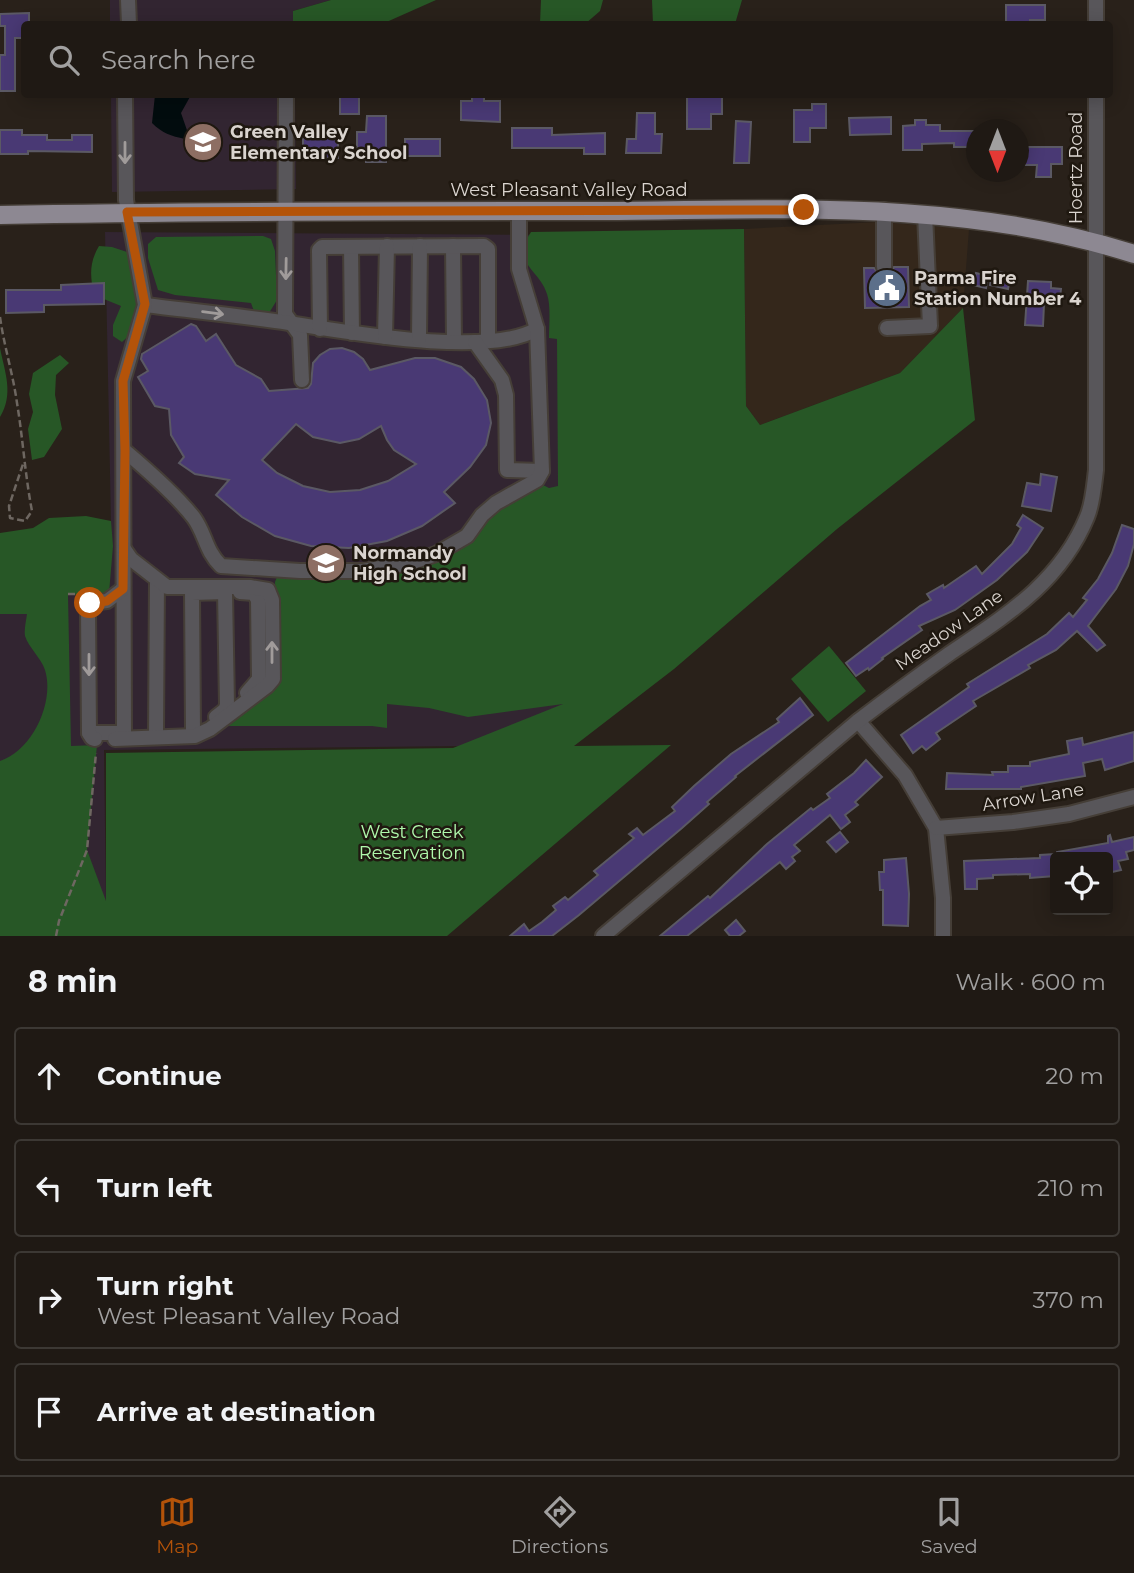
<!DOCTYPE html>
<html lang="en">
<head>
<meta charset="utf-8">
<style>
	body { margin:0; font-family:Montserrat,sans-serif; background:#2c2622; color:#f1f3f6 }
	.controls { position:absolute; right:21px; bottom:21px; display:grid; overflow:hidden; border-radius:7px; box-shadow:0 4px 18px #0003 }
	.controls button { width:63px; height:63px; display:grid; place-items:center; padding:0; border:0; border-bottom:2px solid #3c3834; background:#1f1914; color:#f1f3f6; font:35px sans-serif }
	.compass { position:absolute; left:966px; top:119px; width:63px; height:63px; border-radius:50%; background:#1f1914; box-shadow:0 4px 18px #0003; rotate:180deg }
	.stop { position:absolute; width:21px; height:21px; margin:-16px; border:5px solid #b45309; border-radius:50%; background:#fff }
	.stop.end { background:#b45309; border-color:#fff; box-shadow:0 2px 7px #0008 }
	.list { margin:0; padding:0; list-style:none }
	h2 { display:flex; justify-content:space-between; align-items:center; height:91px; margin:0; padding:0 28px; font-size:30px }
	h2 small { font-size:23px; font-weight:400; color:#a1a0a0 }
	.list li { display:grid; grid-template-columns:46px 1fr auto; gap:21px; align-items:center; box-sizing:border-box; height:98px; margin:0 14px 14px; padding:0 14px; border:2px solid #3c3834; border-radius:7px }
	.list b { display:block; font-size:26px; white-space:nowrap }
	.list p { margin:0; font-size:23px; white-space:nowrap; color:#a1a0a0 }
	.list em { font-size:23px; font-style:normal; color:#a1a0a0 }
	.icon { flex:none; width:38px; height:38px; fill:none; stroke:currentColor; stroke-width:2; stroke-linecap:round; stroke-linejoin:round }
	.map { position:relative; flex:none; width:1134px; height:936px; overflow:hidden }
	.search { position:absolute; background:#1f1914; box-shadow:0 4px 18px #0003; left:21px; right:21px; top:21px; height:77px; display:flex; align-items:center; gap:18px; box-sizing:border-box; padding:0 24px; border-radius:7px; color:#a1a0a0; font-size:26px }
	.sheet { height:539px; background:#1f1914 }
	nav { display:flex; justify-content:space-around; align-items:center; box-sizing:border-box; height:98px; border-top:2px solid #3c3834; background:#1f1914; font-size:19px; color:#a1a0a0 }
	nav a { display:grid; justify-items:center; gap:4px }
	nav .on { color:#b45309 }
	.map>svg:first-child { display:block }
	.built { fill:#34271b }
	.education { fill:#322531 }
	.green { fill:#275726 }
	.water { fill:#020c0e }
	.building { fill:#493974; stroke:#5b5964; stroke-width:2; fill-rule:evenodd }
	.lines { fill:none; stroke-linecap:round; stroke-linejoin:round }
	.minor-casing { stroke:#453e37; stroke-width:18 }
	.major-casing { stroke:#453e37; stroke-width:21 }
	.path { stroke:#6e6761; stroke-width:2.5; stroke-dasharray:7 3.5; stroke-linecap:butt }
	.minor { stroke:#58565a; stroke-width:14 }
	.major { stroke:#8d8892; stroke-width:18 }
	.oneway { stroke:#a09b9a }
	.route { stroke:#b45309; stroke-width:9 }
	.labels { text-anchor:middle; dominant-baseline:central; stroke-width:5; stroke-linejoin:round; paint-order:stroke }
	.poi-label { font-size:18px; font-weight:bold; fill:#dad4cf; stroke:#1f1810; text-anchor:start }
	.street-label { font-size:18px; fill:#dad4cf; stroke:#1f1810 }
	.park-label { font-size:18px; fill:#b0faac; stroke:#1f1810 }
</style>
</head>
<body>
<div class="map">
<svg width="1134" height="936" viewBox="0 0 1134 936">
	<rect width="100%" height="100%" fill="#29211a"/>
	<path class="built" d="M878,222L969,229L963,308L900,373L760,425L746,406L744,229Z"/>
	<g class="education">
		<path d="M110,0H331L293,11V24H110Z"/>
		<path d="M111,95H295L296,189L112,192Z"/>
		<path d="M105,232L701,236L653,668L462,746L104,750L106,904L0,906V586H46L111,521Z"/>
	</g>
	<g class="green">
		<path d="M331,0H436L382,24H293V11Z"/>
		<path d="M541,0H603L600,11L585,24H540Z"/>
		<path d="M652,0H742L735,24H653Z"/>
		<path d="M744,229L746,406L760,425L900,373L963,308L975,420L837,529L674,669L574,746L671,745L447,936H0V761C32,751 55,702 45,670C41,658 29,648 25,636C24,630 26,621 27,614H0V533L33,528L49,518L86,516L111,521L113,546L109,593L68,595L71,746L97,745L87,850L106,901V753L453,748L563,704L468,717L429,708L387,704V728L372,726H221L277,686L275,582L277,577L395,575L431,563L503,503L543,485L549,488L558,486L557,339L549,338C549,325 551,306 547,294C539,268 510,264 531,232Z"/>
		<path d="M263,236L271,239L275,251L277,300L269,313L255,314L251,303L175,295L158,290L148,258V244L156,237Z"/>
		<path d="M99,246L112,247L130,253L139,306L135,330L122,342L113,336V325L121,306L94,295C90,276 89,263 99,246Z"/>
		<path d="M0,348C5,373 14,394 0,417Z"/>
		<path d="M60,355L69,363L56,375L55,395L62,429L44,457L32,460L28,429L33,412L29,394L33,373Z"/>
		<path d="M829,646L866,691L828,722L791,679Z"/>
	</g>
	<path class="water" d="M155,95H191L181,113L189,136L185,139C171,136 162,133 152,123Z"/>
	<g class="building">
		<path d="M1006,5H1045V20H1030V24H1006Z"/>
		<path d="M29,13V24L24,26V38H15V91H0V55H5V26H0V14Z"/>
		<rect x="340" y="94" width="19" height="20"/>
		<path d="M472,94H484V101H500V122L461,120V101H472Z"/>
		<path d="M687,94H722V114H711V129H687Z"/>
		<path d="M812,104H826V128H810V142H794V110H812Z"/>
		<path d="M637,113H655V134H662L661,153H626L627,139H636Z"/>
		<path d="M367,116H386V162H366V148H357V132H366Z"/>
		<path d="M891,117V134L850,135L849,118Z"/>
		<path d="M915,120H926V125H940V131H976V147H954V143L922,144V150H903V126L915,125Z"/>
		<path d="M736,121L751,122L749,163H734Z"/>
		<path d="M512,128H552V135L605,133V154H584V148H512Z"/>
		<path d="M0,130H22V135H47V140H72V135H92V152L28,151V154H0Z"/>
		<rect x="303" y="138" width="35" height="20"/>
		<rect x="405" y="139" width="35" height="17"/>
		<path d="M1018,147H1062V164H1051V177H1036L1037,165H1018Z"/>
		<path d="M894,267H908L909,307L865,308L864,268H874L879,275L885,277L892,272Z"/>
		<path d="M993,270L1011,275L1008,289L990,285Z"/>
		<path d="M976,273L988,276L986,288L973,285Z"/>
		<path d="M1028,281L1051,282V288L1061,289L1059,305L1044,304L1043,326L1025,325Z"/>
		<path d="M104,283V304L44,305V312L6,313V290H61V285Z"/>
		<path d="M191,324L196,326L206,341L216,334L236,365L261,379L269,391L308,388L311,384L313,363L320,355L330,349L342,348L354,352L363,359L370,370L415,358H435L461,367L474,379L487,400L491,423L486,445L470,467L444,492L455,503L422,526L387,541L349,548L311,546L275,536L242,517L216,495L229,480L195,474L179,463L184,457L171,435L169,409L155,406L138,377L148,371L141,359L142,354ZM296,424L313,437L340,443L359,439L381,426L387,440L394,450L416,464L388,481L360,490L330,492L303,486L277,473L262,460Z"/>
		<path d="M1041,474L1057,477L1051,511L1022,506L1027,483L1040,485Z"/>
		<path d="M1023,515L1043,528L1027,552L997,580L955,610L919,626L922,630L882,658L883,659L869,670L868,668L856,676L846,663L920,606L931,600L927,594L943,585L944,588L976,566L982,574L1012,544L1021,528L1017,525Z"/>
		<path d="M1122,525L1134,529V544L1128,566L1116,589L1088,626L1105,645L1097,651L1077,631L1056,650L1028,665L1030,668L973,701L976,706L936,733L940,739L926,750L922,746L913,753L901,735L969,687L967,684L1047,634L1069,613L1073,617L1087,600L1083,598L1098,579L1112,553Z"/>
		<path d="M800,698L813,715L735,776L736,777L707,802L709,804L682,828L579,915L552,936H510L524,924L529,931L542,922L556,910L553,906L565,897L568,900L598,875L594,871L634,838L629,834L637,828L643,835L675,811L672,807L694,786L731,754L779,722L777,719Z"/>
		<path d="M1134,732V761L1105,770L1102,759L1083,763L1085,776L1021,787V789H946L947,773L993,775L992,772H1008V766H1030V762L1069,754L1067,741L1082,738L1083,745Z"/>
		<path d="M866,760L882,777L855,802L858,805L845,815L850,822L841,829L830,815L794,845L800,851L792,857L795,861L786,869L780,862L687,936H660L708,896L710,898L767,844L811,808L813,810L830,798L827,794L854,773Z"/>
		<path d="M840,832L848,842L836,852L827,842Z"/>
		<path d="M1110,835L1112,842L1134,837V850L1126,852L1128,859L1118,861L1121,870L1108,873V857H1057V852L1108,843V836Z"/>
		<path d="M1055,854V876L1030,878V874L993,875V878L977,879V889H965L964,861L1040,858V855Z"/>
		<path d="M906,858L909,894L908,926L883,925V890H880L879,872H884V860Z"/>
		<path d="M736,920L745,931L739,936H730L725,930Z"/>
	</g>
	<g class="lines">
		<g class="minor-casing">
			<g id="minor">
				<path d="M128,0L129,24"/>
				<path d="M1096,24V0"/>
				<path d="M286,94L285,314L300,335L302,380"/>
				<path d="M884,210V267"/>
				<path d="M453,246L454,341"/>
				<path d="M351,247L352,333"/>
				<path d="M145,305C193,311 241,316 289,323C348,332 488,358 537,329"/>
				<path d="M887,328L930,326L925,214"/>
				<path d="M320,329L319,250L322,247L484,246L488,249V341"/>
				<path d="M385,337L387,246"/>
				<path d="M419,339L420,246"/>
				<path d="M475,342L502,380L506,395L507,470L542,471"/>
				<path d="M125,451C145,468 178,497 194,518C206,535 205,550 221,566L300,571H363L409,563L436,554L467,536L482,515L496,503L537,480L542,471L537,329L519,269V211"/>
				<path d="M240,592L254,593L258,600L259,679L247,693"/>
				<path d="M858,721L905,775L936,828L943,898V936"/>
				<path d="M193,730L192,593L225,592L227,705L225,710L216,717"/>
				<path d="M89,733H124L123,381L145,305L126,200L125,94"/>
				<path d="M156,733L157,580"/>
				<path d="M95,739L92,738L89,733L88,609L90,603L107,601L123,589"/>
				<path d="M115,739L195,736L210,729L267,686L273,679L272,600L268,590L250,587H167L131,559L124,549"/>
				<path d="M936,828L1013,822L1069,814L1134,797"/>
				<path d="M603,936L858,721C888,698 918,676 949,654C1005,616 1060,583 1087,517C1093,503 1094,485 1096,470V94"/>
			</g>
		</g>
		<g class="major-casing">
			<path id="major" d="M0,215C198,211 397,211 595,211C776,210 960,198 1134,254"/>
		</g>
		<g class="path">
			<path d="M0,317C4,346 13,374 17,403C23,439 25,475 32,511L25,521L10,518L9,506L23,464"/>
			<path d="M68,594H83"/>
			<path d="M56,936L59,921L87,850L96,753"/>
		</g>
		<use href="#minor" class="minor"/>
		<use href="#major" class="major"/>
	</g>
	<defs><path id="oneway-shaft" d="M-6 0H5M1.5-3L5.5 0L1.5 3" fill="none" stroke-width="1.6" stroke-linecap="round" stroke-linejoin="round" transform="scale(1.75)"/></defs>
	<g class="oneway">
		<use href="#oneway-shaft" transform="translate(125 153) rotate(90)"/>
		<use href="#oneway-shaft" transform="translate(286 269) rotate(91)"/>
		<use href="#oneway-shaft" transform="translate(213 313) rotate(7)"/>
		<use href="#oneway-shaft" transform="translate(272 652) rotate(-90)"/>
		<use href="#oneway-shaft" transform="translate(89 665) rotate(90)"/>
	</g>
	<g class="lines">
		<path class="route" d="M90,603L107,601L123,589L125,451L123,381L145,304L127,212L804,210"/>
	</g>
	<defs>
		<g id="school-disc" transform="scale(2.0125)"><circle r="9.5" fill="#8d6e63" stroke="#1f1810"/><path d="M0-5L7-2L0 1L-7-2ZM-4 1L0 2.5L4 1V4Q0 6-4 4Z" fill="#fff"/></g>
		<g id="civic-disc" transform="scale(2.0125)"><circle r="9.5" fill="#5c6f8a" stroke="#1f1810"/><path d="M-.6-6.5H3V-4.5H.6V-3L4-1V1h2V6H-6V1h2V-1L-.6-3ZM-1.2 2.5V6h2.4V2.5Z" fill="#fff"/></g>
	</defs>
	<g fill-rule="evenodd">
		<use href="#school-disc" x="203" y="142"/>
		<use href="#civic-disc" x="887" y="288"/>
		<use href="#school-disc" x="326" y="563"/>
	</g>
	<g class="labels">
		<g class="poi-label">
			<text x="230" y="132">Green Valley<tspan x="230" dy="21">Elementary School</tspan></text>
			<text x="914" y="278">Parma Fire<tspan x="914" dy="21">Station Number 4</tspan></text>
			<text x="353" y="553">Normandy<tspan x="353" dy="21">High School</tspan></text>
		</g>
		<g class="street-label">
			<text transform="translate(1076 168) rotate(-90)">Hoertz Road</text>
			<text x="569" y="190">West Pleasant Valley Road</text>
			<text transform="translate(949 630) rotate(-35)">Meadow Lane</text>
			<text transform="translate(1033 797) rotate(-9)">Arrow Lane</text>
		</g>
		<g class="park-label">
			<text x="412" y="832">West Creek<tspan x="412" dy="21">Reservation</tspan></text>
		</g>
	</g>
</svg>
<div class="controls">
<button><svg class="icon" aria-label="locate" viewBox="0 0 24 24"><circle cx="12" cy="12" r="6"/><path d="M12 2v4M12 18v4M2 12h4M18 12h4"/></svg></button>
</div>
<svg class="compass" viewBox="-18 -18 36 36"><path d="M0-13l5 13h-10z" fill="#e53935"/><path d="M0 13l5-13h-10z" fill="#a1a0a0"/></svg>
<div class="stop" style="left:90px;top:603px"></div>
<div class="stop end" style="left:804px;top:210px"></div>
<div class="search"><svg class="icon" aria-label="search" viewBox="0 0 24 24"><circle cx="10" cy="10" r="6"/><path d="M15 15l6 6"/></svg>Search here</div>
</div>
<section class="sheet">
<h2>8 min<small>Walk · 600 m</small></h2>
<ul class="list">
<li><svg class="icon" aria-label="ahead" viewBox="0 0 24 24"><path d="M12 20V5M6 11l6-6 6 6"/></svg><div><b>Continue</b></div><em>20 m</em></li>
<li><svg class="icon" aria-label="left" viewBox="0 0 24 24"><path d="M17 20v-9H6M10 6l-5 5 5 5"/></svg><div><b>Turn left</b></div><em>210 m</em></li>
<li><svg class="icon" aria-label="right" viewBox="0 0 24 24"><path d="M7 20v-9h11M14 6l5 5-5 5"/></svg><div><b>Turn right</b><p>West Pleasant Valley Road</p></div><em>370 m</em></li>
<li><svg class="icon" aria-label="arrive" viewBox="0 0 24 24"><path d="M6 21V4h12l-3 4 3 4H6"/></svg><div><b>Arrive at destination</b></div></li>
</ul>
</section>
<nav>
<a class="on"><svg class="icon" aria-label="map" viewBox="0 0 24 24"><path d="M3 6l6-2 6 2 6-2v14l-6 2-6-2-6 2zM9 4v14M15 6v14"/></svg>Map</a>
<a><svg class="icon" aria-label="directions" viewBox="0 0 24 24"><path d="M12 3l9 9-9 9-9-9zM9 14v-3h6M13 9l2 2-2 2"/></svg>Directions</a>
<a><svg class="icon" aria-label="saved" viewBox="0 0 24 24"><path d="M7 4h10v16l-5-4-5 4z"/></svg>Saved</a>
</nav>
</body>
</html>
